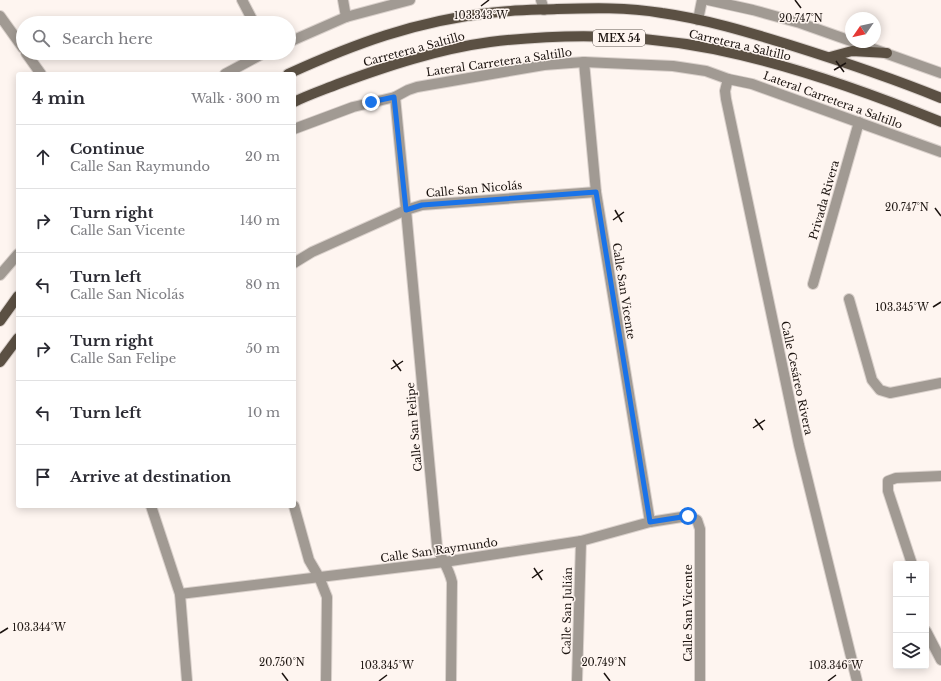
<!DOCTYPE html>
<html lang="en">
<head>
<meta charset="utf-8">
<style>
	body { margin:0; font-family:"Libre Baskerville",serif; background:#f2f2f3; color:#2b2b33 }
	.controls { position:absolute; right:12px; bottom:12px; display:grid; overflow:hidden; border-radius:4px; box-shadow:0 2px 10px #0003 }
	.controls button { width:36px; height:36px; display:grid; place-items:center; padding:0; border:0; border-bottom:1px solid #e1e1e2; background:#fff; color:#2b2b33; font:20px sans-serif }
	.compass { position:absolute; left:845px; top:12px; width:36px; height:36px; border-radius:50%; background:#fff; box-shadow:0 2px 10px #0003; rotate:236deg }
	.stop { position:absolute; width:12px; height:12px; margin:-9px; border:3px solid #1a73e8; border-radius:50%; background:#fff }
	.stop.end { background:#1a73e8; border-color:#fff; box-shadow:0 1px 4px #0008 }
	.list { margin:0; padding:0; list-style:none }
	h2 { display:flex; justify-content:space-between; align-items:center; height:52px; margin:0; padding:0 16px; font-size:17px }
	h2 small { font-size:13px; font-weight:400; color:#7c7c81 }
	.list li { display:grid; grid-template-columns:26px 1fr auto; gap:12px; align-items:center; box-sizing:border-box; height:64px; padding:0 16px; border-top:1px solid #e1e1e2 }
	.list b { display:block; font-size:15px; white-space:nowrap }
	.list p { margin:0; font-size:13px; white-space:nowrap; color:#7c7c81 }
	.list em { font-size:13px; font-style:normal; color:#7c7c81 }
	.icon { flex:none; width:22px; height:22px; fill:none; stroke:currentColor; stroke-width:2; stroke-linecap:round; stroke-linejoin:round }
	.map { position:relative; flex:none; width:941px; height:681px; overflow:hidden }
	.search { position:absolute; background:#fff; box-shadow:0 2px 10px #0003; left:16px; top:16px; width:280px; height:44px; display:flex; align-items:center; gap:10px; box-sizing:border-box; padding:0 14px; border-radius:22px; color:#7c7c81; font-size:15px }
	.panel { position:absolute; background:#fff; box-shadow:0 2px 10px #0003; left:16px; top:72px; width:280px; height:436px; border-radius:4px }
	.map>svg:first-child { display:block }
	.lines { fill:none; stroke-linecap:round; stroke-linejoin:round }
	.minor-casing { stroke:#dad1cc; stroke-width:12 }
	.tertiary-casing { stroke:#dad1cc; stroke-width:12 }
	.primary-casing { stroke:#dad1cc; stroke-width:12 }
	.minor { stroke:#a19a93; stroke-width:10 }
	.tertiary { stroke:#a19a93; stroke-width:10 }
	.primary { stroke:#5b5043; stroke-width:10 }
	.route { stroke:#1a73e8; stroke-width:5 }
	.ticks { fill:none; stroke:#1c1410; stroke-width:1.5 }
	.labels { text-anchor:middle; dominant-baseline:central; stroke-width:3; stroke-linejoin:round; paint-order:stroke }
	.shield { fill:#fef5f0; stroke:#605853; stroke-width:1 }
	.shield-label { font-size:10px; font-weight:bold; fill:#1c1410 }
	.street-label { font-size:11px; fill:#1c1410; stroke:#fef5f0 }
	.ticks-label { font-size:10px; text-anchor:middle; fill:#1c1410; stroke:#fef5f0; stroke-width:3; stroke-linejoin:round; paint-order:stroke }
</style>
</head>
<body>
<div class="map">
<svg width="941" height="681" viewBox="0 0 941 681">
	<rect width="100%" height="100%" fill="#fef5f0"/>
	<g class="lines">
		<g class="minor-casing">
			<g id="minor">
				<path d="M242,0L254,23"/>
				<path d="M343,0L346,17"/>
				<path d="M541,0L544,10"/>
				<path d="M708,0L753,10L800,23L851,41"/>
				<path d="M698,20L702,0"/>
				<path d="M289,42L346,17L410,0"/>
				<path d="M854,42L941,73"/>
				<path d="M584,62L596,192L650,522"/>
				<path d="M225,74L264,53"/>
				<path d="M728,79L725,91L726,99L799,445L857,681"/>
				<path d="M395,97L406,210L437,546C441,559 449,568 452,582L451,681"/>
				<path d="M294,129L353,107L395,97L408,90L417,87L544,65L584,62L673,66L706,71L728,79L752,84L941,152"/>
				<path d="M294,263L312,252L406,210L422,205L596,192"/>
				<path d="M0,275L18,254"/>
				<path d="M813,284L859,122"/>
				<path d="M849,299L872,380L880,390L890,393L941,383"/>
				<path d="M151,506L180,594L187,681"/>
				<path d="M294,506L309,560L319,577L327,597L326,681"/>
				<path d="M912,564L888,491V481L896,478L941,476"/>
				<path d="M180,594L444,562L581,541L650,522L688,516L697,520L700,529V681"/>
				<path d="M926,631L941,660"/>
				<path d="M577,681L581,541"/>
			</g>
		</g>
		<g class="tertiary-casing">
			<g id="tertiary">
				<path d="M0,16L23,48"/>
				<path d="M26,53L41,74"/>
			</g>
		</g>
		<g class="primary-casing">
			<g id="primary">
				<path d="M830,57L852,51L887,53"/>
				<path d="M288,74C354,44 416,21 489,13C511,10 534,10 557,9C592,8 627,7 662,13C705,19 748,32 790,45C841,61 892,78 941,98"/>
				<path d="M294,102C308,95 323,90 338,84C387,66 438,49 490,42C564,33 641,34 714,49C792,65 868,92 941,122"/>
				<path d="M0,321L18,296"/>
				<path d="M0,362L18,338"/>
			</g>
		</g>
		<use href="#minor" class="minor"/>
		<use href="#tertiary" class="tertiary"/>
		<use href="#primary" class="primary"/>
	</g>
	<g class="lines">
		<path class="route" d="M371,102L394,97L406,210L422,205L596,192L650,522L688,516"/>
	</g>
	<path class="ticks" d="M795,0L801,8M481,6L489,0M836,61L844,72M834,70L846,63M935,208L941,216M615,210L622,222M613,220L624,212M933,307L941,302M393,360L401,371M391,369L403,361M755,419L763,430M753,428L765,420M534,568L542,580M532,578L543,570M0,633L8,628M282,673L288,681M604,673L610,681M379,681L387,675M828,681L836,675"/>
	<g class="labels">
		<rect class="shield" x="593" y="30" width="52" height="16" rx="3"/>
		<g class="shield-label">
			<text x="619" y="38">MEX 54</text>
		</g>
		<g class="street-label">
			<text transform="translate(740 45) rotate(13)">Carretera a Saltillo</text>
			<text transform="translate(414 49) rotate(-15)">Carretera a Saltillo</text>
			<text transform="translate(499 62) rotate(-8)">Lateral Carretera a Saltillo</text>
			<text transform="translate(833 100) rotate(20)">Lateral Carretera a Saltillo</text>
			<text transform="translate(474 189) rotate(-5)">Calle San Nicolás</text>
			<text transform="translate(824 200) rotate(-74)">Privada Rivera</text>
			<text transform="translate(624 291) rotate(81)">Calle San Vicente</text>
			<text transform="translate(797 378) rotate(78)">Calle Cesáreo Rivera</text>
			<text transform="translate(414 427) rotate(-95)">Calle San Felipe</text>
			<text transform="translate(439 550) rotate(-8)">Calle San Raymundo</text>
			<text transform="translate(567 611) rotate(-89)">Calle San Julián</text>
			<text transform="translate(688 613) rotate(-90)">Calle San Vicente</text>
		</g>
	</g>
	<g class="ticks-label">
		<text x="481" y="19">103.343°W</text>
		<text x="801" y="22">20.747°N</text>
		<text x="907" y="211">20.747°N</text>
		<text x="902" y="311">103.345°W</text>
		<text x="39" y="631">103.344°W</text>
		<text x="282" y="666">20.750°N</text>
		<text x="604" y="666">20.749°N</text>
		<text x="387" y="669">103.345°W</text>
		<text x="836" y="669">103.346°W</text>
	</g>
</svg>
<div class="controls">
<button>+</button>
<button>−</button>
<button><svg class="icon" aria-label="layers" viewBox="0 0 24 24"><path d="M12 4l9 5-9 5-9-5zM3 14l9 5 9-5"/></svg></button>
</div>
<svg class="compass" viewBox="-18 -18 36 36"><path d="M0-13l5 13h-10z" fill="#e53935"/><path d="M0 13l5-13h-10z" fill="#7c7c81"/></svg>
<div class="stop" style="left:688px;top:516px"></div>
<div class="stop end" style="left:371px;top:102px"></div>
<div class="search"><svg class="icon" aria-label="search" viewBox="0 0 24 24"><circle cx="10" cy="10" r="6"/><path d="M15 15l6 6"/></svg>Search here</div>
<section class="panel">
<h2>4 min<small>Walk · 300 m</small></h2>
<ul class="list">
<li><svg class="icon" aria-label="ahead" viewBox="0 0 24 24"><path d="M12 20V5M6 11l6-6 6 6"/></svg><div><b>Continue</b><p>Calle San Raymundo</p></div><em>20 m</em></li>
<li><svg class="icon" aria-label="right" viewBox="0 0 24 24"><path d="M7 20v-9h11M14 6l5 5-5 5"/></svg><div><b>Turn right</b><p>Calle San Vicente</p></div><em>140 m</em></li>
<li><svg class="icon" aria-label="left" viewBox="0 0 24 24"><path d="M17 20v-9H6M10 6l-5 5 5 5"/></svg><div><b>Turn left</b><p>Calle San Nicolás</p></div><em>80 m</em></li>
<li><svg class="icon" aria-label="right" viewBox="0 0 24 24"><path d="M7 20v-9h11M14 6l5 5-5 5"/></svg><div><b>Turn right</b><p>Calle San Felipe</p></div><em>50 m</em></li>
<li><svg class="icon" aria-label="left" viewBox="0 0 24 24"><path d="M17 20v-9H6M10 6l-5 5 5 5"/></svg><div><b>Turn left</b></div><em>10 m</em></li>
<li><svg class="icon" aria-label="arrive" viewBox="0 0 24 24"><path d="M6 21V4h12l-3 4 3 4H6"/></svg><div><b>Arrive at destination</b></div></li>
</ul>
</section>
</div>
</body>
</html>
